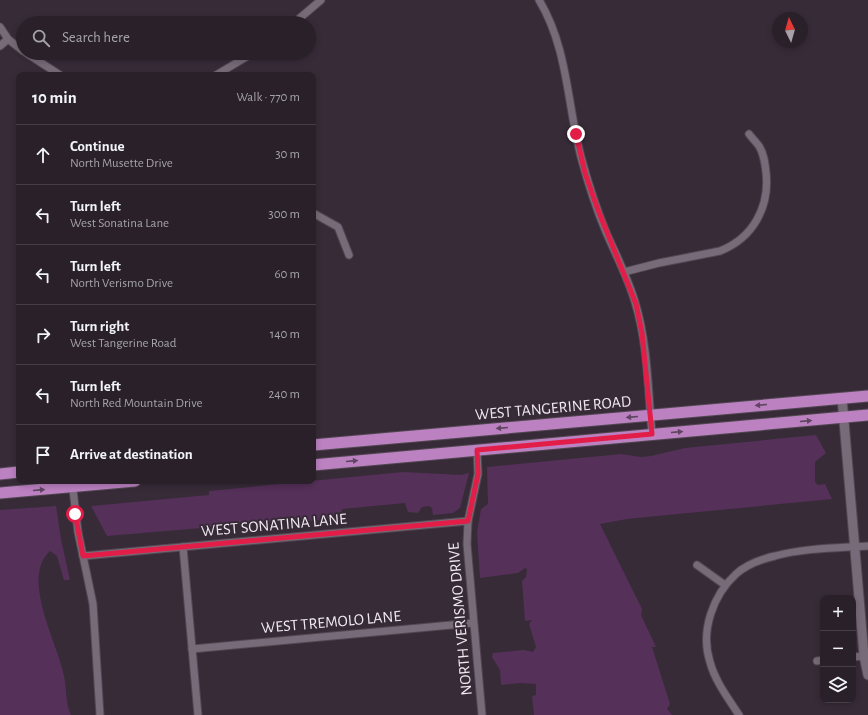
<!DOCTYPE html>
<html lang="en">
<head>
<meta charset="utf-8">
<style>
	body { margin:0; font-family:"Alegreya Sans",sans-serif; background:#312832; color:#f1f3f6 }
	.controls { position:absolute; right:12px; bottom:12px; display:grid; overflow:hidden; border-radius:8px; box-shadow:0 2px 6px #0003 }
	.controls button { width:36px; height:36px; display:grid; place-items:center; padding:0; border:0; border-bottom:1px solid #453e47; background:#29202a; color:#f1f3f6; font:20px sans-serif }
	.compass { position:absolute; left:772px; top:12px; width:36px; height:36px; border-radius:50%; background:#29202a; box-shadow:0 2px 6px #0003; rotate:355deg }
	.stop { position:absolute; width:12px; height:12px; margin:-9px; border:3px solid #e11d48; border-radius:50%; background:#fff }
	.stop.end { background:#e11d48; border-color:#fff; box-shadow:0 1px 4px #0008 }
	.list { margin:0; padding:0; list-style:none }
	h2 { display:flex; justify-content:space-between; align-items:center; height:52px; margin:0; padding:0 16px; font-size:17px }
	h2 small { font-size:13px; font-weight:400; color:#a5a3a8 }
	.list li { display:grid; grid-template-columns:26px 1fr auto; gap:12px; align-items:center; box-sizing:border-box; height:60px; padding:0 16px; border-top:1px solid #453e47 }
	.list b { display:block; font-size:15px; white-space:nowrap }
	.list p { margin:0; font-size:13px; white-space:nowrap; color:#a5a3a8 }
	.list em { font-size:13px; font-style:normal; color:#a5a3a8 }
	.icon { flex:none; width:22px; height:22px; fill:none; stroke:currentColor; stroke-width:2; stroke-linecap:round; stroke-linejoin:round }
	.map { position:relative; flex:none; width:868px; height:715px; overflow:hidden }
	.search { position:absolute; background:#29202a; box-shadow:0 2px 6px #0003; left:16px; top:16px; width:300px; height:44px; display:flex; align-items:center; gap:10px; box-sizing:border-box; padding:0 14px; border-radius:22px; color:#a5a3a8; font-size:15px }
	.panel { position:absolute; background:#29202a; box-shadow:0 2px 6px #0003; left:16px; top:72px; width:300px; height:412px; border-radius:8px }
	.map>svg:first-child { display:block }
	.green { fill:#553059 }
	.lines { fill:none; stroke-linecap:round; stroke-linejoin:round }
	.minor-casing { stroke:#514751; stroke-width:9 }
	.tertiary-casing { stroke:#514751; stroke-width:11 }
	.primary-casing { stroke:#514751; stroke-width:13 }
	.minor { stroke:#786b79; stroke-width:7 }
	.tertiary { stroke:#786b79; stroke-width:9 }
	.primary { stroke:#bb81c1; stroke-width:11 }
	.oneway { fill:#5f4561 }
	.route { stroke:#e11d48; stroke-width:5 }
	.labels { text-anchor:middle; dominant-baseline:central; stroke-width:4; stroke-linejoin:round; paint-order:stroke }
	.street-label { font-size:16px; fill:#f1e9f1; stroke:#372b38 }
</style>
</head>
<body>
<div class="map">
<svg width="868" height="715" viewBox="0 0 868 715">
	<rect width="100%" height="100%" fill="#372b38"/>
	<g class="green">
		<path d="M816,435L826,453L815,462V482L818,485L825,484L832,499L627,519L600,524L642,609L641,615L656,647H652L670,704L667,709L672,715H534L532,696L536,695V684L521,683L501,685L500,670L492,657L493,653L524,650L533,652L536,647L529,624L532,620L525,621L522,581L526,577L527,569L525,568L518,573L480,578L477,532L481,509L488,504L487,467L621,454L641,457L651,456L685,448Z"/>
		<path d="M403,472L461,475L469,473L460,508L453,513L433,515L432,508L429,506L422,507L418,513L408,512L405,503L342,509L341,515L313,521L298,520L107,536L91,506L209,495V491Z"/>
		<path d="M56,506L61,539L70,580H64L57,556L50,551C20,578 58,644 64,676C67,689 65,703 71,715H0V510Z"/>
	</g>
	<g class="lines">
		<g class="minor-casing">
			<g id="minor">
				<path d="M539,0C568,48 567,104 581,157C588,183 596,208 606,232C616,255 628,278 635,302C648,344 648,391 652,434"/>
				<path d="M294,23L321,0"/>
				<path d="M0,27L8,39L23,51"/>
				<path d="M0,46L8,39"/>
				<path d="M26,53L60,75"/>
				<path d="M216,75L253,53"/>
				<path d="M313,213L338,227L349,255"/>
				<path d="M624,272L659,263L720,251C753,238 770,207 766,172C765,163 764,154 759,146C756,142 752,138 749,134"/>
				<path d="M477,449L478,474L468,521L467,544L482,715"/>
				<path d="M72,481L78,532L93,604L100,715"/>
				<path d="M183,547L198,715"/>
				<path d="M83,556L468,521"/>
				<path d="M697,565L725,585"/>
				<path d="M192,649L473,623"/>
				<path d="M853,657L864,656"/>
				<path d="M817,661L823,660"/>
				<path d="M739,715C728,698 715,681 710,662C700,631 713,595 736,574C746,565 762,559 775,556C804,548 837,548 868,546"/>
			</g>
		</g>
		<g class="tertiary-casing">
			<path id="tertiary" d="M842,398L864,656L868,675"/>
		</g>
		<g class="primary-casing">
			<g id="primary">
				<path d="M313,445L868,396"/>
				<path d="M313,465L868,415"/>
				<path d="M0,474L19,472"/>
				<path d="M0,493L135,481"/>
			</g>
		</g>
		<use href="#minor" class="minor"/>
		<use href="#tertiary" class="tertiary"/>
		<use href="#primary" class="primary"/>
	</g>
	<defs><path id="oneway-solid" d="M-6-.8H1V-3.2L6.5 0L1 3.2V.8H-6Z"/></defs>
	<g class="oneway">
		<use href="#oneway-solid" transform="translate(761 405) rotate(175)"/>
		<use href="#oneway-solid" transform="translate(632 417) rotate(175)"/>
		<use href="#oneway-solid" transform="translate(806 421) rotate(-5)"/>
		<use href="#oneway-solid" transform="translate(502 428) rotate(175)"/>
		<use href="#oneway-solid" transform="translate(677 432) rotate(-5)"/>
		<use href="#oneway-solid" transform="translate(352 461) rotate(-5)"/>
		<use href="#oneway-solid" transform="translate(39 490) rotate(-5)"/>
	</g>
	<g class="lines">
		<path class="route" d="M75,514L83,556L468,521L478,474L477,450L652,434L642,333L636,304L598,210L585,173L576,134"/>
	</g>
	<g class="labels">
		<g class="street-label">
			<text transform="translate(553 408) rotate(-5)">WEST TANGERINE ROAD</text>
			<text transform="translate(274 525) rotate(-5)">WEST SONATINA LANE</text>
			<text transform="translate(460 619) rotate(-95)">NORTH VERISMO DRIVE</text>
			<text transform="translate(331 622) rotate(-5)">WEST TREMOLO LANE</text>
		</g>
	</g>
</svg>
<div class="controls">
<button>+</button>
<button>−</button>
<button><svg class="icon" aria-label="layers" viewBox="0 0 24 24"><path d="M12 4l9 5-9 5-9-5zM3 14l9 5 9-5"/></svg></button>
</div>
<svg class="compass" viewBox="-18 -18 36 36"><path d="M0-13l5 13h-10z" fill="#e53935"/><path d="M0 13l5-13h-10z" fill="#a5a3a8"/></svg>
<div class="stop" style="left:75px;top:514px"></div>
<div class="stop end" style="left:576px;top:134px"></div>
<div class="search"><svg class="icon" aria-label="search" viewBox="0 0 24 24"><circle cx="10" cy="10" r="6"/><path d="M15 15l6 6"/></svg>Search here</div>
<section class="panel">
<h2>10 min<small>Walk · 770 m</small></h2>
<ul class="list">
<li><svg class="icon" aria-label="ahead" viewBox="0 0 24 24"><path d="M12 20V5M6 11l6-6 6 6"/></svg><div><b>Continue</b><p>North Musette Drive</p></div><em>30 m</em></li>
<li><svg class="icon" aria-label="left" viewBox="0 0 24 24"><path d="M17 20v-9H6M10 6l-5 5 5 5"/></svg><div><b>Turn left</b><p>West Sonatina Lane</p></div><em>300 m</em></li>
<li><svg class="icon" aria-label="left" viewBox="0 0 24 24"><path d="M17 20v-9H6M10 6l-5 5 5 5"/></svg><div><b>Turn left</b><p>North Verismo Drive</p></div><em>60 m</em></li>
<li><svg class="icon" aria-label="right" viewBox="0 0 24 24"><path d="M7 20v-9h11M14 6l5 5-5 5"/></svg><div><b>Turn right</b><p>West Tangerine Road</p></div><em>140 m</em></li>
<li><svg class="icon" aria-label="left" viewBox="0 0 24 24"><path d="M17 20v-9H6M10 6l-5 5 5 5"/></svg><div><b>Turn left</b><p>North Red Mountain Drive</p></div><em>240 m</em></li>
<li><svg class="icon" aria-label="arrive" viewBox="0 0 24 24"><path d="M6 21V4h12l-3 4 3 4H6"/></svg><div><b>Arrive at destination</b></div></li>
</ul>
</section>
</div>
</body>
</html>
